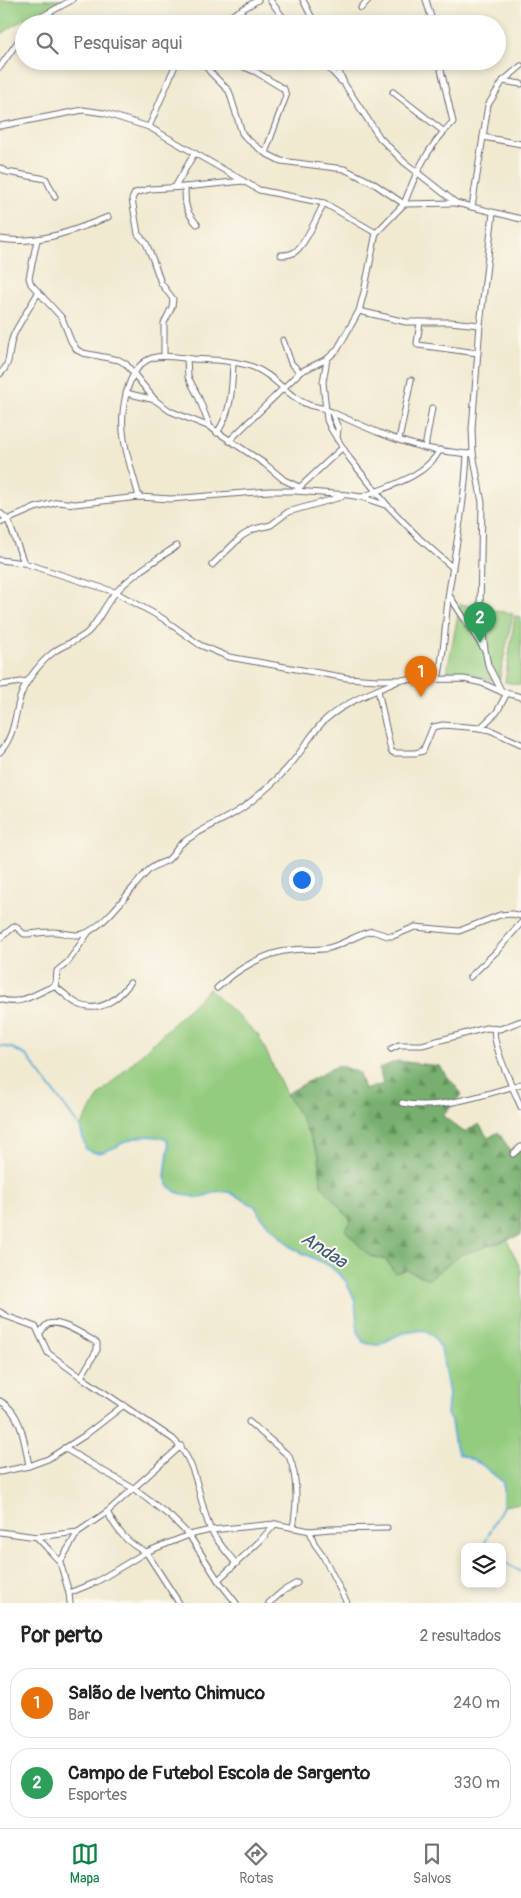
<!DOCTYPE html>
<html lang="pt">
<head>
<meta charset="utf-8">
<style>
	body { margin:0; font-family:Pangolin,sans-serif; background:#f6f6f6; color:#222 }
	.controls { position:absolute; right:15px; bottom:15px; display:grid; overflow:hidden; border-radius:10px; box-shadow:0 2px 8px #0003 }
	.controls button { width:45px; height:45px; display:grid; place-items:center; padding:0; border:0; border-bottom:1px solid #e0e0e0; background:#fff; color:#222; font:25px sans-serif }
	.you { position:absolute; left:301px; top:879px; width:18px; height:18px; margin:-12px; border:4px solid #fff; border-radius:50%; background:#1a73e8; box-shadow:0 0 0 8px #1a73e833 }
	.badge { display:grid; place-items:center; width:32px; height:32px; border-radius:50%; background:#0b8043; color:#fff; font-size:16px; font-weight:700 }
	.pin { position:absolute; translate:-50% -41px; filter:drop-shadow(0 1px 2px #0008) }
	.pin::after { content:''; position:absolute; top:26px; width:18px; height:15px; background:inherit; clip-path:polygon(0 0,100% 0,50% 100%) }
	.list { margin:0; padding:0; list-style:none }
	h2 { display:flex; justify-content:space-between; align-items:center; height:65px; margin:0; padding:0 20px; font-size:21px }
	h2 small { font-size:16px; font-weight:400; color:#767676 }
	.list li { display:grid; grid-template-columns:32px 1fr auto; gap:15px; align-items:center; box-sizing:border-box; height:70px; margin:0 10px 10px; padding:0 10px; border:1px solid #e0e0e0; border-radius:20px }
	.list b { display:block; font-size:19px; white-space:nowrap }
	.list p { margin:0; font-size:16px; white-space:nowrap; color:#767676 }
	.list em { font-size:16px; font-style:normal; color:#767676 }
	.icon { flex:none; width:28px; height:28px; fill:none; stroke:currentColor; stroke-width:2; stroke-linecap:round; stroke-linejoin:round }
	.map { position:relative; flex:none; width:521px; height:1603px; overflow:hidden }
	.search { position:absolute; background:#fff; box-shadow:0 2px 8px #0003; left:15px; right:15px; top:15px; height:55px; display:flex; align-items:center; gap:12px; box-sizing:border-box; padding:0 18px; border-radius:28px; color:#767676; font-size:19px }
	.sheet { height:225px; background:#fff }
	nav { display:flex; justify-content:space-around; align-items:center; box-sizing:border-box; height:70px; border-top:1px solid #e0e0e0; background:#fff; font-size:14px; color:#767676 }
	nav a { display:grid; justify-items:center; gap:2px }
	nav .on { color:#0b8043 }
	.map>svg:first-child { display:block }
	.grass { fill:#94cc7f; stroke:#5b775d }
	.forest { fill:url(#forest-firs); stroke:#4c6954 }
	.lines { fill:none; stroke-linecap:round; stroke-linejoin:round }
	.stream { stroke:#5facd8; stroke-width:2 }
	.street-casing { stroke:#6a6870; stroke-width:7 }
	.street { stroke:#fff; stroke-width:5 }
	.labels { text-anchor:middle; dominant-baseline:central; stroke-width:4; stroke-linejoin:round; paint-order:stroke }
	.water-label { font-size:19px; font-style:italic; fill:#3a597a; stroke:#fbf7ec }
</style>
</head>
<body>
<div class="map">
<svg width="521" height="1603" viewBox="0 0 521 1603">
	<defs>
		<pattern id="forest-firs" width="22" height="20" patternUnits="userSpaceOnUse" patternTransform="scale(1.25)"><rect width="22" height="20" fill="#77b06e"/><path d="M5 1l3.5 6h-7zM16 11l3.5 6h-7z" fill="#618f5c"/></pattern>
	</defs>
	<rect width="100%" height="100%" fill="#fbf7ec"/>
	<filter id="ink" filterUnits="userSpaceOnUse"><feTurbulence type="fractalNoise" baseFrequency=".02" numOctaves="2"/><feDisplacementMap in="SourceGraphic" scale="10" xChannelSelector="R" yChannelSelector="G"/><feConvolveMatrix kernelMatrix="1 2 1 2 8 2 1 2 1" color-interpolation-filters="sRGB"/></filter>
	<filter id="wash" filterUnits="userSpaceOnUse"><feTurbulence type="fractalNoise" baseFrequency=".0096" numOctaves="4" result="noise"/><feDisplacementMap in="SourceGraphic" scale="20" xChannelSelector="R" yChannelSelector="G"/><feGaussianBlur stdDeviation="1.12" result="paint"/><feColorMatrix in="noise" values="0 0 0 0 0 0 0 0 0 0 0 0 0 0 0 0 0 1.4 0 .05"/><feComposite in="paint" operator="in"/></filter>
	<g filter="url(#wash)">
		<rect width="100%" height="100%" fill="#f1ead1"/>
		<g class="grass">
			<path d="M0,0H63L25,18L0,35Z"/>
			<path d="M460,604L513,614L499,681L447,672Z"/>
			<path d="M515,616L521,617V685L505,682Z"/>
			<path d="M209,989L259,1036L286,1094L301,1118L319,1155L321,1185L352,1221L368,1255L386,1260L429,1279L460,1255L507,1240L521,1270V1503L503,1506V1482L481,1464L459,1454L455,1446L451,1421L447,1414L449,1394L441,1348L433,1336L423,1330L402,1333L378,1345L370,1344L363,1342L358,1331L355,1300L345,1280L330,1266L293,1249L261,1217L255,1206L229,1192L218,1191L198,1198L176,1192L169,1186L165,1177L169,1145L166,1139C157,1136 143,1135 134,1138C119,1143 102,1159 86,1149L80,1127L101,1093Z"/>
		</g>
		<path class="forest" d="M398,1061L439,1066L462,1094L443,1116L464,1132L479,1124L488,1138L498,1132L511,1151L521,1145V1235L460,1255L429,1279L406,1270L395,1273L386,1260L368,1255L345,1230L351,1221L321,1185L319,1155L301,1118L286,1094L338,1065L359,1073L364,1090L383,1084L379,1068Z"/>
		<g class="lines">
			<g class="stream">
				<path d="M0,1046L12,1048L27,1056L80,1127L86,1149C102,1160 118,1143 134,1138C143,1135 157,1136 166,1139L169,1145L165,1177L169,1186L176,1192L198,1198L218,1191L229,1192L255,1206L261,1217L291,1247L330,1266L345,1280L355,1300L358,1331L363,1342L370,1344L378,1345L402,1333L423,1330L433,1336L441,1348L449,1394L447,1414L451,1421L455,1446L459,1454L481,1464L503,1482V1506L485,1542V1547"/>
				<path d="M502,1561L521,1572"/>
			</g>
		</g>
	</g>
	<g filter="url(#ink)">
		<g class="lines">
			<g class="street-casing">
				<g id="street">
					<path d="M270,0L288,24"/>
					<path d="M303,0L315,24"/>
					<path d="M426,0L433,24"/>
					<path d="M361,8L368,0"/>
					<path d="M33,24L41,17L72,0"/>
					<path d="M217,24L258,0"/>
					<path d="M202,61L210,72L229,91L242,133L247,139L265,153L281,161L344,169L373,183L404,204C417,170 427,148 453,122L439,61"/>
					<path d="M322,61L341,81"/>
					<path d="M334,61L345,85L380,138L404,162L456,203L521,219"/>
					<path d="M205,65L232,62L256,72L284,89L286,96L265,153"/>
					<path d="M0,67L24,33"/>
					<path d="M503,81L521,84"/>
					<path d="M393,92L443,131"/>
					<path d="M0,126L83,110L104,113L149,127L259,190L324,203L376,233"/>
					<path d="M149,127L177,61"/>
					<path d="M483,137L521,144"/>
					<path d="M0,168L7,172L46,179L55,197"/>
					<path d="M175,187L194,154"/>
					<path d="M472,207L488,105L503,81L521,66"/>
					<path d="M493,213L480,325L472,429L473,453L482,503L480,610L485,650L488,665L502,692"/>
					<path d="M197,224C185,211 185,205 185,187L243,181"/>
					<path d="M0,239C38,245 73,231 108,217"/>
					<path d="M37,240L29,278L31,284L62,318L71,341L77,350L83,353L119,360L126,364L155,400L170,411L210,427L265,464L284,480L299,487"/>
					<path d="M281,255C284,255 289,255 293,253C304,248 318,215 324,203"/>
					<path d="M359,311L406,322H450L480,325"/>
					<path d="M420,322L417,343L418,345L478,353"/>
					<path d="M283,340L291,363L300,372"/>
					<path d="M164,356V323L172,307L173,299L161,283L153,260L146,243L138,234L132,199L135,193L150,189L185,187"/>
					<path d="M187,358L188,377L198,396L210,427"/>
					<path d="M0,374C13,362 7,349 14,334C21,320 30,307 38,293"/>
					<path d="M126,393L155,400"/>
					<path d="M332,413L338,428L337,439"/>
					<path d="M217,433C232,411 232,388 233,363"/>
					<path d="M399,440L411,380"/>
					<path d="M229,441L300,372L327,359"/>
					<path d="M425,448L432,408"/>
					<path d="M298,489L342,448"/>
					<path d="M139,497C134,478 127,458 124,439C120,415 125,367 152,358C164,354 180,358 193,359C212,360 234,360 253,367C275,375 287,397 309,405C314,407 321,407 327,410C358,424 392,440 426,448C439,451 453,452 467,454L473,453"/>
					<path d="M362,497C389,486 425,477 440,450"/>
					<path d="M387,505L350,459L331,429L327,420L323,382L327,359L337,350L359,311L364,292L376,233L404,204L456,203"/>
					<path d="M0,513L8,520L24,563L115,592L162,618L200,645L229,657L347,678L377,680L464,679L482,683L502,692L521,697"/>
					<path d="M0,523L35,508L58,502L75,504L139,497L171,499L269,491H295L348,495L361,497L388,506L419,538L453,568"/>
					<path d="M0,560L24,563"/>
					<path d="M212,565L242,536L254,529L271,525L288,512L341,497"/>
					<path d="M449,595L484,649"/>
					<path d="M438,679C445,650 445,621 449,591C456,546 465,500 467,454"/>
					<path d="M0,685L28,681"/>
					<path d="M378,690L391,751L394,753H415L423,751L433,727L443,725L480,728L490,730L521,744"/>
					<path d="M480,728L497,712L507,693"/>
					<path d="M0,752C20,730 12,703 29,679C36,669 45,658 55,651C65,644 78,641 88,632C99,621 105,604 116,592C134,573 156,560 177,546"/>
					<path d="M0,938L15,926L24,934C34,934 42,932 51,932C64,931 75,939 88,932C111,920 131,887 149,870C155,865 159,864 166,861C172,858 176,849 181,844C202,827 229,820 249,803C267,789 285,773 298,755C307,743 314,730 326,719C346,702 372,692 396,682"/>
					<path d="M470,977L496,952L521,923"/>
					<path d="M54,986C62,991 68,998 76,1003C98,1015 117,1000 130,983"/>
					<path d="M54,986L56,983L57,971L68,962L88,933"/>
					<path d="M217,988C236,970 264,953 291,950C304,948 317,951 329,948C344,944 358,934 372,931L388,936H393L415,927L459,931L500,915L512,914L521,916"/>
					<path d="M0,999C19,1007 36,993 54,986"/>
					<path d="M495,1029C490,1040 515,1093 521,1107"/>
					<path d="M391,1049L399,1045H422L486,1028L500,1029L521,1021"/>
					<path d="M402,1103C437,1111 487,1094 521,1084"/>
					<path d="M513,1154L521,1147"/>
					<path d="M0,1312L6,1316L36,1327L48,1353L81,1377L173,1439C198,1462 198,1499 210,1528C216,1541 228,1553 236,1564"/>
					<path d="M40,1333C42,1330 45,1326 48,1324C61,1319 87,1337 97,1343V1350L81,1377"/>
					<path d="M0,1401C22,1412 25,1445 29,1466"/>
					<path d="M249,1422L289,1456C298,1478 297,1505 293,1528"/>
					<path d="M64,1448L134,1489L171,1517L189,1535L218,1580L236,1603"/>
					<path d="M0,1472L29,1466L48,1459L84,1436L124,1405"/>
					<path d="M107,1512C117,1530 127,1544 146,1552L179,1603"/>
					<path d="M310,1531L314,1543L322,1554L347,1603"/>
					<path d="M0,1532L37,1537L50,1551L60,1562L69,1593L70,1603"/>
					<path d="M37,1537L78,1532"/>
					<path d="M60,1562L78,1532L107,1512L181,1446"/>
					<path d="M218,1580L260,1541L275,1524"/>
					<path d="M69,1593L96,1582L146,1552L189,1535L211,1530L275,1524L310,1531L330,1529L387,1528"/>
					<path d="M269,1603L283,1591L297,1583"/>
				</g>
			</g>
			<use href="#street" class="street"/>
		</g>
	</g>
	<g class="labels">
		<g class="water-label">
			<text transform="translate(324 1250) rotate(33)">Andaa</text>
		</g>
	</g>
</svg>
<div class="controls">
<button><svg class="icon" aria-label="layers" viewBox="0 0 24 24"><path d="M12 4l9 5-9 5-9-5zM3 14l9 5 9-5"/></svg></button>
</div>
<div class="you"></div>
<div class="pin badge" style="left:421px;top:697px;background:#e8710a">1</div>
<div class="pin badge" style="left:480px;top:643px;background:#2e9e5b">2</div>
<div class="search"><svg class="icon" aria-label="search" viewBox="0 0 24 24"><circle cx="10" cy="10" r="6"/><path d="M15 15l6 6"/></svg>Pesquisar aqui</div>
</div>
<section class="sheet">
<h2>Por perto<small>2 resultados</small></h2>
<ul class="list">
<li><span class="badge" style="background:#e8710a">1</span><div><b>Salão de Ivento Chimuco</b><p>Bar</p></div><em>240 m</em></li>
<li><span class="badge" style="background:#2e9e5b">2</span><div><b>Campo de Futebol Escola de Sargento</b><p>Esportes</p></div><em>330 m</em></li>
</ul>
</section>
<nav>
<a class="on"><svg class="icon" aria-label="map" viewBox="0 0 24 24"><path d="M3 6l6-2 6 2 6-2v14l-6 2-6-2-6 2zM9 4v14M15 6v14"/></svg>Mapa</a>
<a><svg class="icon" aria-label="directions" viewBox="0 0 24 24"><path d="M12 3l9 9-9 9-9-9zM9 14v-3h6M13 9l2 2-2 2"/></svg>Rotas</a>
<a><svg class="icon" aria-label="saved" viewBox="0 0 24 24"><path d="M7 4h10v16l-5-4-5 4z"/></svg>Salvos</a>
</nav>
</body>
</html>
